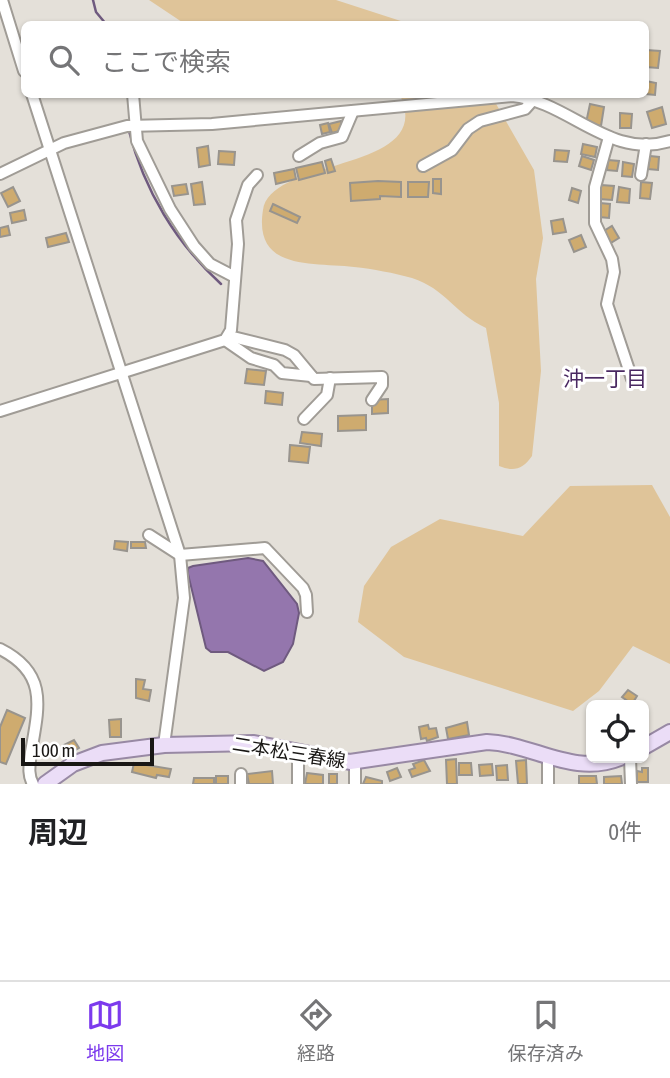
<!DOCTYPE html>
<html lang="ja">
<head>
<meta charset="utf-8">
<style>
	body { margin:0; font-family:"Asap Condensed","Noto Sans JP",sans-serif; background:#f2f2f2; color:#202124 }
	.controls { position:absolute; right:21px; bottom:21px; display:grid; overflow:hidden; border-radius:10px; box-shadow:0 2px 5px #0004 }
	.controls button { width:63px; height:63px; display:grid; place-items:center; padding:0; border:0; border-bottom:2px solid #e0e0e0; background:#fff; color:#202124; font:35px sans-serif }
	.scale { position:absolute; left:21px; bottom:18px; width:133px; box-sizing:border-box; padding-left:7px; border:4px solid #191715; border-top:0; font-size:19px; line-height:24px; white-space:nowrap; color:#191715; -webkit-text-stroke:5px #fff; paint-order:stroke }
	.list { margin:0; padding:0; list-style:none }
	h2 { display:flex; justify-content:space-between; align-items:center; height:91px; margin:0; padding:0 28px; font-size:30px }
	h2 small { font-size:23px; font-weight:400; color:#757577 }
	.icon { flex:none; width:38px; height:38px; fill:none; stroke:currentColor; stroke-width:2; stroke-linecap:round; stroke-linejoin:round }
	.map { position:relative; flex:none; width:670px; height:784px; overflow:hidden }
	.search { position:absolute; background:#fff; box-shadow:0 2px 5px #0004; left:21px; right:21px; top:21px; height:77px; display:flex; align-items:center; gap:18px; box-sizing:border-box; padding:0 24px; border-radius:10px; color:#757577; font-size:26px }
	.sheet { height:196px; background:#fff }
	nav { display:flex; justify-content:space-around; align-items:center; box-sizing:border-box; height:98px; border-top:2px solid #e0e0e0; background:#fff; font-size:19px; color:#757577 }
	nav a { display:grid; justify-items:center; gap:4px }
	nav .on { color:#7c3aed }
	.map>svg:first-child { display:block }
	.green { fill:#dfc499 }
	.water { fill:#9476ad; stroke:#6f5a7f; stroke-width:2 }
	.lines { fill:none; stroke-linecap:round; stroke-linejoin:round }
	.stream { stroke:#6f5a7f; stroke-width:2.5 }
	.building { fill:#ceab6f; stroke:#98948e; stroke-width:2 }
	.minor-casing { stroke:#a09c96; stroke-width:14 }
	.major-casing { stroke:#9889a4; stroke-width:18 }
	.minor { stroke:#fff; stroke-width:10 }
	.major { stroke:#ebddf7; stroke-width:14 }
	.labels { text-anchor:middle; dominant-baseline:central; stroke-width:6; stroke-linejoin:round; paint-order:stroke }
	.street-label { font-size:19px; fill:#191715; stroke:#fff }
	.neighbourhood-label { font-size:21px; fill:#492861; stroke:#fff }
</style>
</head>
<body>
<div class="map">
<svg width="670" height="784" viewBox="0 0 670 784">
	<rect width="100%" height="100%" fill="#e4e0d9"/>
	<g class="green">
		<path d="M149,0H336L410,24H185Z"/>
		<path d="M400,95H491L534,170L543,238L536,279L541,371L532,456C523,469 514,472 499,466V403L486,328C454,313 446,289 412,278C394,273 373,269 354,267C315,262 253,272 263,210C271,156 437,173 400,95Z"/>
		<path d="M652,485L670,517V664L633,646L599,691L573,711L404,657L358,622L364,586L391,547L440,519L523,536L570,486Z"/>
	</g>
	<path class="water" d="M248,558L263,561L297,604L299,613L293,644L283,662L264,671L228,652H211L206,648L188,574V568L193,566Z"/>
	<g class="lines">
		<g class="stream">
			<path d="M93,0L96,12L106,24"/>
			<path d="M129,131C144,190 176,243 221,284"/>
		</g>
	</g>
	<g class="building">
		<path d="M646,50L660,51L658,68L646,67Z"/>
		<path d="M646,81L656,83L655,95L646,94Z"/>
		<path d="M590,104L604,107L601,126L586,123Z"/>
		<path d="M662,107L666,124L652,128L647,112Z"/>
		<path d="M620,113L632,114L631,128H620Z"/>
		<path d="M341,121L343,130L332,133L329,124Z"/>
		<path d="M328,123L330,132L322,134L320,125Z"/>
		<path d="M583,144L597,147L595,157L581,154Z"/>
		<path d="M208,146L210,165L199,167L197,148Z"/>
		<path d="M555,150L569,151L567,162L554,161Z"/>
		<path d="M219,151L235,152L234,165L218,164Z"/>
		<path d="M582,156L594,160L591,170L579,166Z"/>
		<path d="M650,156L659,157L658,170L648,169Z"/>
		<path d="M331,159L335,171L328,173L325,161Z"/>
		<path d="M608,160L619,161L617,171L607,170Z"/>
		<path d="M322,162L325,173L299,180L296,168Z"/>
		<path d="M623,162L634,164L632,177L622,176Z"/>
		<path d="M294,169L296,179L276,184L274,173Z"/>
		<path d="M433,179H441V194L433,193Z"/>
		<path d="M378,181L401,182V197L380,196V199L351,201L350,183Z"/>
		<path d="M202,182L205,204L194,205L191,184Z"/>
		<path d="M408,182H429L428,197H408Z"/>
		<path d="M641,182L652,183L650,199L640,198Z"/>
		<path d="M186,184L188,194L174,196L172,186Z"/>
		<path d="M601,185L614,186L612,200L599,199Z"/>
		<path d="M13,187L20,201L8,207L1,193Z"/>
		<path d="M619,187L630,189L629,203L617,202Z"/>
		<path d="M572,188L581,191L578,203L569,200Z"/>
		<path d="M600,203L610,204L609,218L599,217Z"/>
		<path d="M273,204L300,217L297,223L270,211Z"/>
		<path d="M24,210L26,220L12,223L10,213Z"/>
		<path d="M563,219L566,232L553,234L551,221Z"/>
		<path d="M8,226L10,235L0,237V228Z"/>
		<path d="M612,226L619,238L609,244L602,232Z"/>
		<path d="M66,233L69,242L48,247L46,238Z"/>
		<path d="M581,235L586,247L574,252L569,240Z"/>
		<path d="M247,369L266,371L264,385L245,383Z"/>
		<path d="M266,391L283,393L282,405L265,403Z"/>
		<path d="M388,399V413L372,414V400Z"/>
		<path d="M366,415V430L338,431V416Z"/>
		<path d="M302,432L322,434L321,446L300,443Z"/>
		<path d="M290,445L310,447L308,463L289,461Z"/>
		<path d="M115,541L128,542L127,551L114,549Z"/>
		<path d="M131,542H145L146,548H131Z"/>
		<path d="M136,679L145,680L143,689L151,690L149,701L136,698Z"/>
		<path d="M628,690L637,696L632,704L622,697Z"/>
		<path d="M7,710L25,718L6,764L0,762V727Z"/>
		<path d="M121,719V737H110L109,720Z"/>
		<path d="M467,722L469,735L448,739L446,728Z"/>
		<path d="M428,725L429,729L436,728L438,737L427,741L426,738L421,739L419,727Z"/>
		<path d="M74,740L79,748L68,754L64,745Z"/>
		<path d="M456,759L457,784H447L446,760Z"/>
		<path d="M424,760L430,771L412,777L409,770L415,768L413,764Z"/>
		<path d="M526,760L527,784H518L516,761Z"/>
		<path d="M134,763L171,769L169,777L157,775L156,778L132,772Z"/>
		<path d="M459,763H471L472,775H459Z"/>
		<path d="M492,764L493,775L480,776L479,765Z"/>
		<path d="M507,765L508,780H497L496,766Z"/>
		<path d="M397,768L401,777L390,781L387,772Z"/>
		<path d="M642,768H648V782H637V771L642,772Z"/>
		<path d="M272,771L273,784H249L247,774Z"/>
		<path d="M307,773L323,775V784H305Z"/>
		<rect x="329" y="774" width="8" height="10"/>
		<rect x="216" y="776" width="12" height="8"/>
		<path d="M579,776H596L597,784H579Z"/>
		<path d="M621,776L622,784H604V777Z"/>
		<path d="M366,777L382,781V784H363Z"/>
		<path d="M194,778H214V784H193Z"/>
	</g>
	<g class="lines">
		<g class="minor-casing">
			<g id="minor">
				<path d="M2,0L24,71"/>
				<path d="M32,94L180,555L184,598L164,745"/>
				<path d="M133,94L137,141L170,209L194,246L210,264L235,277"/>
				<path d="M609,137L595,187V223L612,259L614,272L607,304L632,379"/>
				<path d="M299,156L320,143L342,137L353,111"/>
				<path d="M423,166L452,150L468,129L480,121L525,109L533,100"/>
				<path d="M0,174L64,143L127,126L212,124L512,96C569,101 609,160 670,141"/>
				<path d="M641,175L646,144"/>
				<path d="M229,336L285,350L294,355L314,379L382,377V385L372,400"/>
				<path d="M225,340L251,358L274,365L282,373L311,376"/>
				<path d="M0,411L225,340L231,330L238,244L236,220L248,185L257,175"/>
				<path d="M304,419L327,395L330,378"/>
				<path d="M149,535L180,555L265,548L303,588L306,595L307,612"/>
				<path d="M0,649C48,673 39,706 31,752C30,763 27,774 33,784"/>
				<path d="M548,756V784"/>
				<path d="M630,758L631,784"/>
				<path d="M241,784V774"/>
				<path d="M298,784V752"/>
				<path d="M355,784V762"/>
			</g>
		</g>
		<g class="major-casing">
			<g id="major">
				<path d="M644,747L670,732"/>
				<path d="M45,784L73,764L102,753L164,745L254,743L350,762L487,742C534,744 573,777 620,758"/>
			</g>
		</g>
		<use href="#minor" class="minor"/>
		<use href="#major" class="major"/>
	</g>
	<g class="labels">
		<g class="street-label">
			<text transform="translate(289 752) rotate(9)">二本松三春線</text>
		</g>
		<g class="neighbourhood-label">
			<text x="605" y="378">沖一丁目</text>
		</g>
	</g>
</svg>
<div class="controls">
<button><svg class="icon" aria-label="locate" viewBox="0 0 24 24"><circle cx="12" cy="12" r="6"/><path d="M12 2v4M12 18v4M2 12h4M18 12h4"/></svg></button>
</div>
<div class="scale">100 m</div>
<div class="search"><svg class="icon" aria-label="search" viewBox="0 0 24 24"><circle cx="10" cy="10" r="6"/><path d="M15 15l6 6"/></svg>ここで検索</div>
</div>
<section class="sheet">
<h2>周辺<small>0件</small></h2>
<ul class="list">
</ul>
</section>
<nav>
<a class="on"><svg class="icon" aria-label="map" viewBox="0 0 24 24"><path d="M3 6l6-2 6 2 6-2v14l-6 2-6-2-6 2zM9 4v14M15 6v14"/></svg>地図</a>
<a><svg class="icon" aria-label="directions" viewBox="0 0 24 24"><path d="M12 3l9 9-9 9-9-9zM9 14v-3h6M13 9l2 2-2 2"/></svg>経路</a>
<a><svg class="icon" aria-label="saved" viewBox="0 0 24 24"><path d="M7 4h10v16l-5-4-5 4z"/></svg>保存済み</a>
</nav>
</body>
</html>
